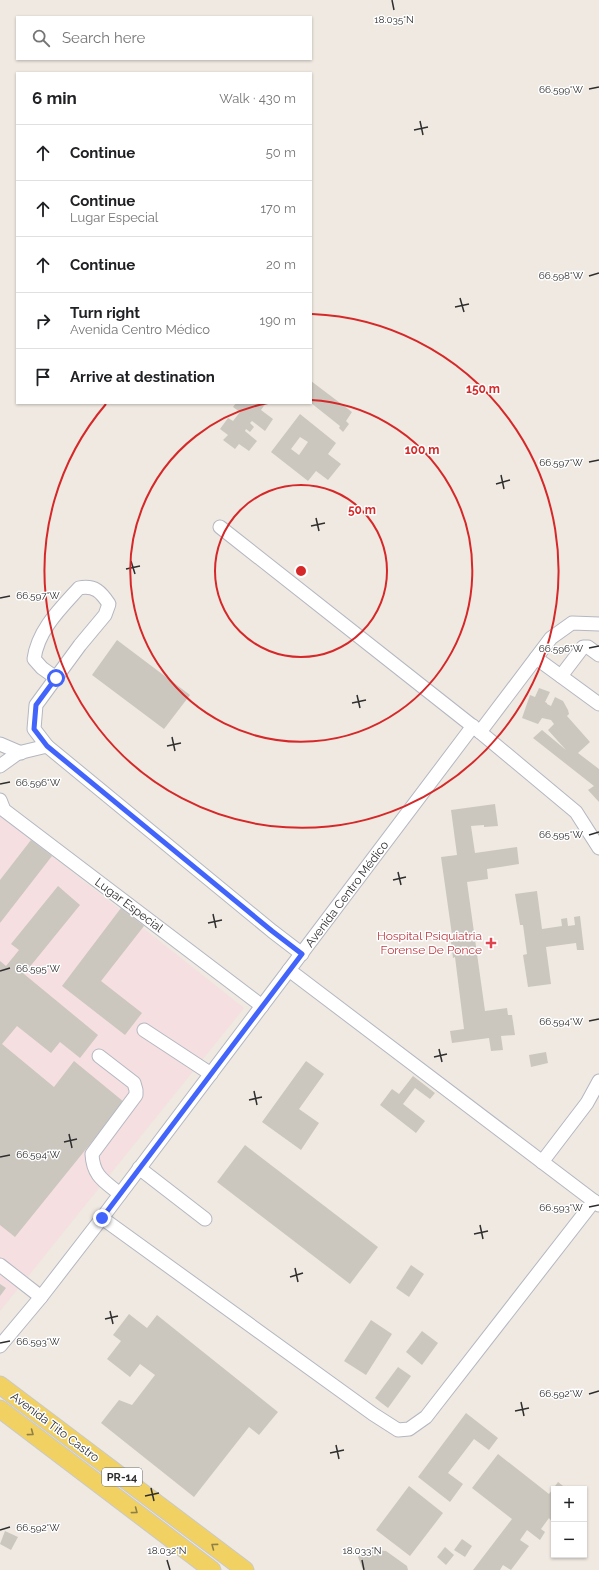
<!DOCTYPE html>
<html lang="en">
<head>
<meta charset="utf-8">
<style>
	body { margin:0; font-family:Raleway,sans-serif; background:#f6f6f6; color:#202124 }
	.controls { position:absolute; right:12px; bottom:12px; display:grid; overflow:hidden; border-radius:0px; box-shadow:0 1px 3px #0004 }
	.controls button { width:36px; height:36px; display:grid; place-items:center; padding:0; border:0; border-bottom:1px solid #e0e0e0; background:#fff; color:#202124; font:20px sans-serif }
	.stop { position:absolute; width:12px; height:12px; margin:-9px; border:3px solid #4264fb; border-radius:50%; background:#fff }
	.stop.end { background:#4264fb; border-color:#fff; box-shadow:0 1px 4px #0008 }
	.list { margin:0; padding:0; list-style:none }
	h2 { display:flex; justify-content:space-between; align-items:center; height:52px; margin:0; padding:0 16px; font-size:17px }
	h2 small { font-size:13px; font-weight:400; color:#757577 }
	.list li { display:grid; grid-template-columns:26px 1fr auto; gap:12px; align-items:center; box-sizing:border-box; height:56px; padding:0 16px; border-top:1px solid #e0e0e0 }
	.list b { display:block; font-size:15px; white-space:nowrap }
	.list p { margin:0; font-size:13px; white-space:nowrap; color:#757577 }
	.list em { font-size:13px; font-style:normal; color:#757577 }
	.icon { flex:none; width:22px; height:22px; fill:none; stroke:currentColor; stroke-width:2; stroke-linecap:round; stroke-linejoin:round }
	.map { position:relative; flex:none; width:599px; height:1570px; overflow:hidden }
	.search { position:absolute; background:#fff; box-shadow:0 1px 3px #0004; left:16px; top:16px; width:296px; height:44px; display:flex; align-items:center; gap:10px; box-sizing:border-box; padding:0 14px; border-radius:0px; color:#757577; font-size:15px }
	.panel { position:absolute; background:#fff; box-shadow:0 1px 3px #0004; left:16px; top:72px; width:296px; height:332px; border-radius:0px }
	.map>svg:first-child { display:block }
	.medical { fill:#f5dfe0 }
	.building { fill:#cbc7bf; fill-rule:evenodd }
	.lines { fill:none; stroke-linecap:round; stroke-linejoin:round }
	.minor-casing { stroke:#b4b7c1; stroke-width:15 }
	.major-casing { stroke:#c9c9c9; stroke-width:19 }
	.minor { stroke:#fff; stroke-width:13 }
	.major { stroke:#f2d163; stroke-width:17 }
	.oneway { stroke:#908048 }
	.route { stroke:#4264fb; stroke-width:5 }
	.ticks { fill:none; stroke:#2e2e2e; stroke-width:1.5 }
	.ring { fill:none; stroke:#d62828; stroke-width:2 }
	.health-dot { fill:#e0444e; stroke:#fff; stroke-width:1.5 }
	.labels { text-anchor:middle; dominant-baseline:central; stroke-width:3; stroke-linejoin:round; paint-order:stroke }
	.shield { fill:#fff; stroke:#6d6d6d; stroke-width:1 }
	.shield-label { font-size:11px; font-weight:bold; fill:#2e2e2e }
	.street-label { font-size:12px; fill:#2e2e2e; stroke:#fff }
	.health-label { font-size:12px; fill:#be3a42; stroke:#fff; text-anchor:end }
	.ticks-label { font-size:10px; text-anchor:middle; fill:#2e2e2e; stroke:#fff; stroke-width:3; stroke-linejoin:round; paint-order:stroke }
	.centre { fill:#d62828; stroke:#fff; stroke-width:2 }
	.ring-label { font-size:12px; text-anchor:middle; font-weight:bold; fill:#d62828; stroke:#fff; stroke-width:3; stroke-linejoin:round; paint-order:stroke }
</style>
</head>
<body>
<div class="map">
<svg width="599" height="1570" viewBox="0 0 599 1570">
	<rect width="100%" height="100%" fill="#efe9e1"/>
	<path class="medical" d="M0,815L244,1008L0,1311Z"/>
	<g class="building">
		<path d="M311,381L352,412L346,421L349,424L343,432L339,428L340,426L311,403Z"/>
		<path d="M236,403H266L261,410L273,419L265,431L252,421L250,423L254,427L250,432L246,429L245,431L257,441L249,451L239,444L235,449L223,440L228,435L220,429L228,418L233,421L240,412L233,407Z"/>
		<path d="M300,414L336,443L328,454L341,464L328,480L316,471L308,481L271,452ZM300,437L308,442L299,455L291,449Z"/>
		<path d="M117,640L190,695L164,729L92,675Z"/>
		<path d="M539,688L550,692L545,702L547,703V704L551,706L555,697L563,701L568,710L569,714L567,716L590,742L578,753L599,769V802L588,790L594,786L533,738L542,730L566,750L548,730L554,724L551,720L542,718L538,724L522,718L530,695L535,697Z"/>
		<path d="M495,804L498,826L484,827V825L471,826L475,853L517,847L519,864L487,869L488,879L467,882L485,1011L507,1008L508,1015H512L515,1035L501,1036L503,1050L491,1051L489,1038L452,1043L450,1031L464,1029L455,957L453,958L451,942H453L441,857L457,855L451,810Z"/>
		<path d="M31,840L52,856L0,923V880Z"/>
		<path d="M58,886L80,905L24,974L98,1035L80,1058L60,1042L51,1053L17,1026L2,1044L54,1087L74,1061L124,1102L15,1237L0,1225V961L6,966L19,950L11,944Z"/>
		<path d="M537,891L542,929L562,926L561,919L567,918L568,926L575,925L574,917L580,916L584,950H577L576,943L546,947L551,984L528,987L523,955L527,954L523,925H520L515,894Z"/>
		<path d="M121,908L144,926L101,981L142,1013L125,1035L62,986Z"/>
		<path d="M546,1052L548,1063L531,1067L529,1055Z"/>
		<path d="M306,1061L324,1074L299,1109L319,1123L301,1150L262,1122Z"/>
		<path d="M413,1076L435,1093L430,1099L415,1088L403,1104L425,1121L416,1133L380,1105L392,1089L399,1094Z"/>
		<path d="M245,1145L378,1247L350,1284L217,1182Z"/>
		<path d="M411,1265L424,1274L409,1297L396,1288Z"/>
		<path d="M0,1284L6,1288L0,1296Z"/>
		<path d="M129,1314L147,1328L157,1315L278,1412L259,1435L249,1427L194,1497L101,1423L119,1400L132,1405L155,1375L140,1364L130,1377L107,1359L121,1341L113,1335Z"/>
		<path d="M371,1320L392,1334L366,1375L344,1361Z"/>
		<path d="M422,1331L438,1343L422,1365L406,1352Z"/>
		<path d="M398,1367L411,1376L388,1408L375,1398Z"/>
		<path d="M466,1413L498,1438L489,1450L474,1439L448,1473L463,1484L450,1502L418,1477Z"/>
		<path d="M498,1454L549,1494L558,1482L567,1489H554V1521L553,1523L549,1518L541,1529L545,1532L540,1540L527,1530L520,1540L529,1546L511,1570L503,1565L500,1570H473L512,1519L472,1488Z"/>
		<path d="M409,1486L443,1513L410,1556L376,1530Z"/>
		<path d="M5,1531L18,1537L11,1550L0,1544Z"/>
		<path d="M462,1539L472,1546L465,1557L454,1550Z"/>
		<path d="M445,1547L454,1555L446,1565L437,1557Z"/>
		<path d="M366,1549L386,1551L407,1566L408,1570H363L358,1557Z"/>
	</g>
	<g class="lines">
		<g class="minor-casing">
			<g id="minor">
				<path d="M220,527L480,732L576,812L599,848"/>
				<path d="M536,658L599,704"/>
				<path d="M561,676L583,647H588L599,655"/>
				<path d="M480,732L551,638L572,623L599,624"/>
				<path d="M0,744L21,753"/>
				<path d="M47,746L34,729L36,705L80,645L105,615L109,604C101,592 95,585 79,588C60,609 38,630 34,659L42,668L56,678"/>
				<path d="M0,766L18,753L47,746L272,931L302,954"/>
				<path d="M0,800L4,810L262,1006"/>
				<path d="M289,970L599,1205"/>
				<path d="M144,1030L211,1074"/>
				<path d="M99,1056L134,1083L136,1090V1095L92,1154C93,1176 104,1181 120,1194"/>
				<path d="M542,1162L587,1103L599,1081"/>
				<path d="M139,1168L205,1219"/>
				<path d="M102,1218L373,1414L398,1430L409,1429L426,1417L594,1201"/>
				<path d="M0,1265L41,1297"/>
				<path d="M0,1346L41,1297L102,1218L473,726"/>
			</g>
		</g>
		<g class="major-casing">
			<g id="major">
				<path d="M0,1385L245,1570"/>
				<path d="M0,1409L212,1570"/>
			</g>
		</g>
		<use href="#minor" class="minor"/>
		<use href="#major" class="major"/>
	</g>
	<defs><path id="oneway-chevron" d="M-2-3.5L2.5 0L-2 3.5" fill="none" stroke-width="1.6" stroke-linecap="round" stroke-linejoin="round"/></defs>
	<g class="oneway">
		<use href="#oneway-chevron" transform="translate(31 1433) rotate(37)"/>
		<use href="#oneway-chevron" transform="translate(135 1511) rotate(37)"/>
		<use href="#oneway-chevron" transform="translate(214 1546) rotate(-143)"/>
	</g>
	<g class="lines">
		<path class="route" d="M56,678L36,705L34,729L47,746L272,931L302,954L102,1218"/>
	</g>
	<path class="ticks" d="M392,0L394,10M589,89L599,87M420,121L423,135M414,130L428,127M589,276L599,273M460,298L464,312M455,307L469,304M589,462L599,460M501,475L504,489M496,484L510,480M316,518L319,531M311,526L325,523M131,561L135,574M126,569L140,566M0,598L10,596M589,648L599,646M357,695L360,708M352,703L366,700M172,737L175,751M167,746L181,743M0,784L10,782M589,835L599,832M398,872L401,885M393,880L406,877M213,914L216,928M208,923L222,920M0,971L10,968M589,1021L599,1019M439,1049L442,1062M434,1057L447,1054M254,1091L257,1105M249,1100L262,1097M69,1134L72,1148M64,1142L77,1139M0,1157L10,1155M589,1207L599,1205M480,1225L483,1239M474,1234L488,1231M295,1268L298,1282M290,1277L303,1273M110,1311L113,1324M105,1319L118,1316M0,1343L10,1341M589,1394L599,1391M521,1402L524,1416M515,1411L529,1408M336,1445L339,1459M330,1453L344,1450M151,1488L154,1501M145,1496L159,1493M0,1530L10,1527M167,1560L170,1570M362,1560L364,1570"/>
	<g class="ring">
		<circle cx="301" cy="571" r="86"/>
		<path d="M311 400A171 171 0 1 1 268 403"/>
		<path d="M312 314A257 257 0 1 1 106 404"/>
	</g>
	<path class="health-dot" d="M489 937h4v4h4v4h-4v4h-4v-4h-4v-4h4z"/>
	<g class="labels">
		<rect class="shield" x="102" y="1468" width="40" height="18" rx="3"/>
		<g class="shield-label">
			<text x="122" y="1477">PR-14</text>
		</g>
		<g class="street-label">
			<text transform="translate(347 894) rotate(-53)">Avenida Centro Médico</text>
			<text transform="translate(129 905) rotate(37)">Lugar Especial</text>
			<text transform="translate(55 1427) rotate(37)">Avenida Tito Castro</text>
		</g>
		<g class="health-label">
			<text x="482" y="936">Hospital Psiquiatria<tspan x="482" dy="14">Forense De Ponce</tspan></text>
		</g>
	</g>
	<g class="ticks-label">
		<text x="394" y="23">18.035°N</text>
		<text x="561" y="93">66.599°W</text>
		<text x="561" y="279">66.598°W</text>
		<text x="561" y="466">66.597°W</text>
		<text x="38" y="599">66.597°W</text>
		<text x="561" y="652">66.596°W</text>
		<text x="38" y="786">66.596°W</text>
		<text x="561" y="838">66.595°W</text>
		<text x="38" y="972">66.595°W</text>
		<text x="561" y="1025">66.594°W</text>
		<text x="38" y="1158">66.594°W</text>
		<text x="561" y="1211">66.593°W</text>
		<text x="38" y="1345">66.593°W</text>
		<text x="561" y="1397">66.592°W</text>
		<text x="38" y="1531">66.592°W</text>
		<text x="167" y="1554">18.032°N</text>
		<text x="362" y="1554">18.033°N</text>
	</g>
	<circle cx="301" cy="571" r="6" class="centre"/>
	<g class="ring-label">
		<text x="483" y="393">150 m</text>
		<text x="422" y="454">100 m</text>
		<text x="362" y="514">50 m</text>
	</g>
</svg>
<div class="controls">
<button>+</button>
<button>−</button>
</div>
<div class="stop" style="left:56px;top:678px"></div>
<div class="stop end" style="left:102px;top:1218px"></div>
<div class="search"><svg class="icon" aria-label="search" viewBox="0 0 24 24"><circle cx="10" cy="10" r="6"/><path d="M15 15l6 6"/></svg>Search here</div>
<section class="panel">
<h2>6 min<small>Walk · 430 m</small></h2>
<ul class="list">
<li><svg class="icon" aria-label="ahead" viewBox="0 0 24 24"><path d="M12 20V5M6 11l6-6 6 6"/></svg><div><b>Continue</b></div><em>50 m</em></li>
<li><svg class="icon" aria-label="ahead" viewBox="0 0 24 24"><path d="M12 20V5M6 11l6-6 6 6"/></svg><div><b>Continue</b><p>Lugar Especial</p></div><em>170 m</em></li>
<li><svg class="icon" aria-label="ahead" viewBox="0 0 24 24"><path d="M12 20V5M6 11l6-6 6 6"/></svg><div><b>Continue</b></div><em>20 m</em></li>
<li><svg class="icon" aria-label="right" viewBox="0 0 24 24"><path d="M7 20v-9h11M14 6l5 5-5 5"/></svg><div><b>Turn right</b><p>Avenida Centro Médico</p></div><em>190 m</em></li>
<li><svg class="icon" aria-label="arrive" viewBox="0 0 24 24"><path d="M6 21V4h12l-3 4 3 4H6"/></svg><div><b>Arrive at destination</b></div></li>
</ul>
</section>
</div>
</body>
</html>
